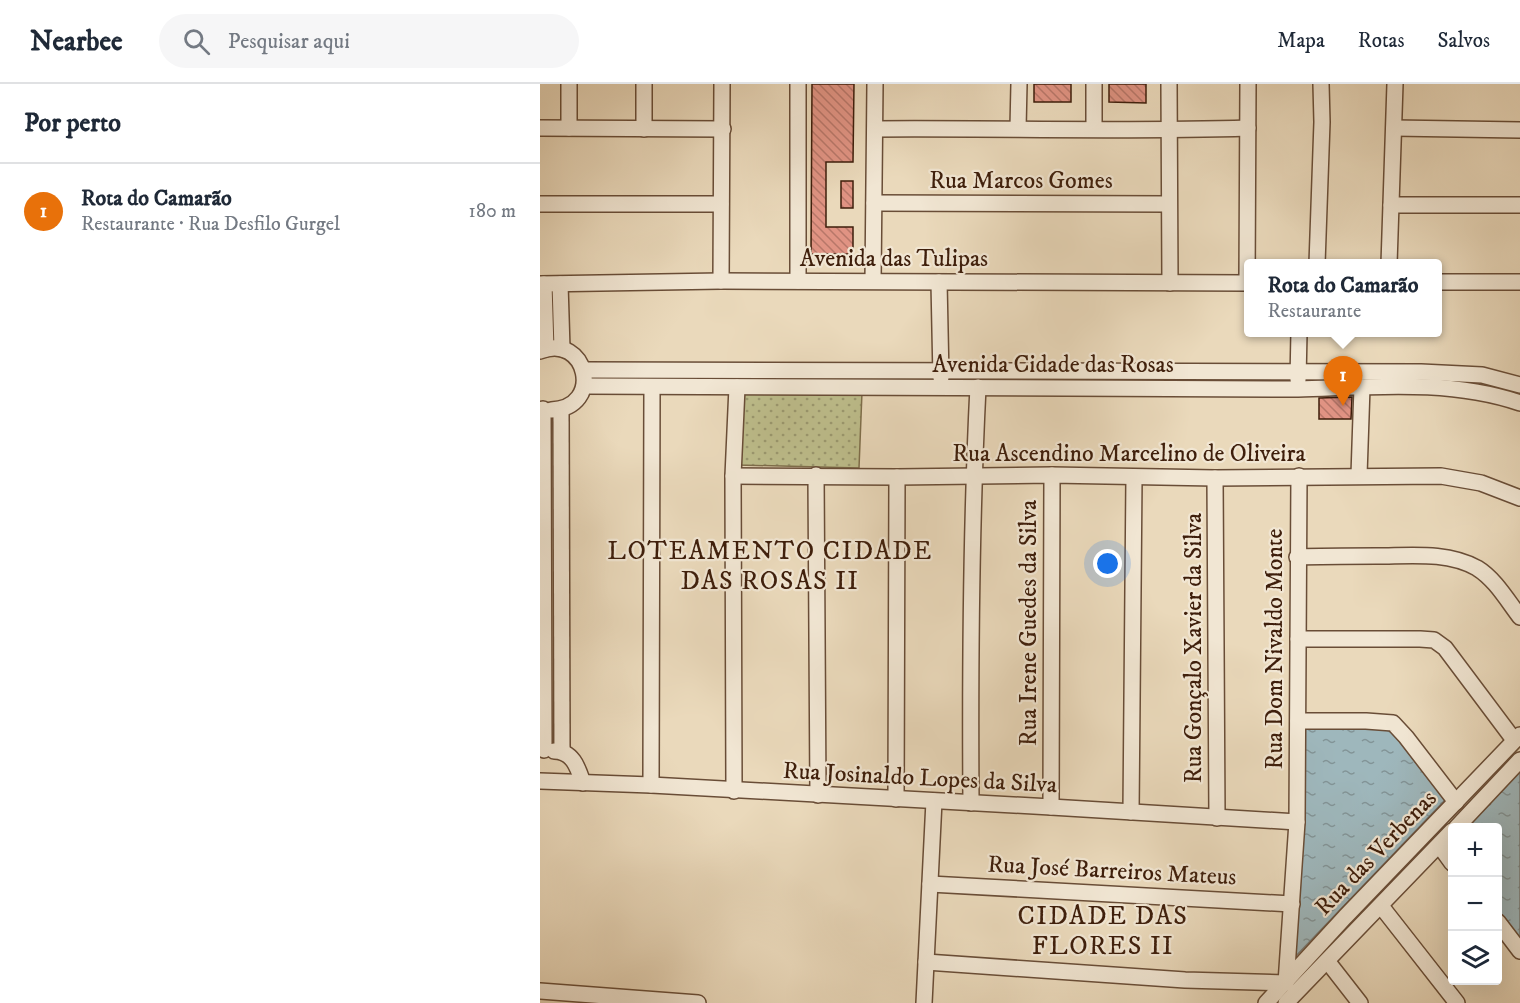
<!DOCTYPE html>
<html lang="pt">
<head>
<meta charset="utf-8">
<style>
	body { margin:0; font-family:"IM FELL DW Pica",serif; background:#f6f6f7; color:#1f2937 }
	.controls { position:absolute; right:18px; bottom:18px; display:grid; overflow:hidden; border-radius:6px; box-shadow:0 6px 24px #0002 }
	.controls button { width:54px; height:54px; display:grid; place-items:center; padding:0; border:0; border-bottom:2px solid #e0e1e3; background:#fff; color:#1f2937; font:30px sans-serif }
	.you { position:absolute; left:568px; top:480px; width:21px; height:21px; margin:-15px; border:4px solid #fff; border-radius:50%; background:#1a73e8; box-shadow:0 0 0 9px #1a73e833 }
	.badge { display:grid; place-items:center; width:39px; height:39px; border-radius:50%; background:#0b8043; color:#fff; font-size:20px; font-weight:700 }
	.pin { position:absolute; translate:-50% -50px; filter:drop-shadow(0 2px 3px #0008) }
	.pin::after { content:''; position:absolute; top:32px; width:21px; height:18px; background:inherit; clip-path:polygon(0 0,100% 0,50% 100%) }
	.popup { position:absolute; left:704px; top:175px; width:198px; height:78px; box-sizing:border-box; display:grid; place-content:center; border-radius:6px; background:#fff; filter:drop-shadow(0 2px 4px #0005); font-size:20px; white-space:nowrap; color:#747a83 }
	.popup b { font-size:22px; color:#1f2937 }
	.popup::after { content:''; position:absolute; left:50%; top:100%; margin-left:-12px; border:12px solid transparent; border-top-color:#fff }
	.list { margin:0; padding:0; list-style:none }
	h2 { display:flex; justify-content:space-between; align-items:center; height:78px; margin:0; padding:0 24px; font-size:26px }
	h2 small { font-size:20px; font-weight:400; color:#747a83 }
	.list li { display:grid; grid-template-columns:39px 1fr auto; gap:18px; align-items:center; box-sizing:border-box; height:96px; padding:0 24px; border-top:2px solid #e0e1e3 }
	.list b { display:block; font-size:22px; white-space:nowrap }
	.list p { margin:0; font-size:20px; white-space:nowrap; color:#747a83 }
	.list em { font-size:20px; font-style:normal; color:#747a83 }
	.icon { flex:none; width:33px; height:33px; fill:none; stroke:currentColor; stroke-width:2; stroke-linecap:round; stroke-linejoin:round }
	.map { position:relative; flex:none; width:980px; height:919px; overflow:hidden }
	header { display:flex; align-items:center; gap:36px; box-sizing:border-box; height:84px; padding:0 30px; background:#fff; border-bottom:2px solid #e0e1e3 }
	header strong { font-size:28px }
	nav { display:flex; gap:33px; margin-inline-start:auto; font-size:21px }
	.search { width:420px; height:54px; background:#f6f6f7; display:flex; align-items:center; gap:15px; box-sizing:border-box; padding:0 21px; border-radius:33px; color:#747a83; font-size:22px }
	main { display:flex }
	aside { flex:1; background:#fff }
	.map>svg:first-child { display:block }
	.green { fill:url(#green-dots); stroke:#7e6e4b; stroke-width:1.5 }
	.water { fill:url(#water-ripples); stroke:#787a75; stroke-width:1.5 }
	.building { fill:url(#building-back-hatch); stroke:#3e1e0b; stroke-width:1.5 }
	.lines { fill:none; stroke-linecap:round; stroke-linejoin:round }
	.minor-casing { stroke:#694d37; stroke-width:18 }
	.minor { stroke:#f1e6d3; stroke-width:15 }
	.labels { text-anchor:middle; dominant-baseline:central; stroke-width:4.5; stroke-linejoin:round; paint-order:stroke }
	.street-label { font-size:24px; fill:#3e1e0b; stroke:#f1e6d3 }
	.neighbourhood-label { font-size:26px; letter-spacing:1.5px; fill:#3e1e0b; stroke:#f1e6d3 }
</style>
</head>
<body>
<header>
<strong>Nearbee</strong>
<div class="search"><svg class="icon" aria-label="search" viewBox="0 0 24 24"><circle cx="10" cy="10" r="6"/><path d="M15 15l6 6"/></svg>Pesquisar aqui</div>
<nav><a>Mapa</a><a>Rotas</a><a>Salvos</a></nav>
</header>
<main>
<aside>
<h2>Por perto<small></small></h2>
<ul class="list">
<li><span class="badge" style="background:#e8710a">1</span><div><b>Rota do Camarão</b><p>Restaurante · Rua Desfilo Gurgel</p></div><em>180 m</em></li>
</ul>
</aside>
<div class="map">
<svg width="980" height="919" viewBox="0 0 980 919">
	<defs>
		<pattern id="green-dots" width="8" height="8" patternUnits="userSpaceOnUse" patternTransform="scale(1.5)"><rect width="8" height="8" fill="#bdbd8b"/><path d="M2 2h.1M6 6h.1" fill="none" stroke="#9b9970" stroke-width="1.8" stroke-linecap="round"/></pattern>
		<pattern id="water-ripples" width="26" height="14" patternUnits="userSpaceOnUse" patternTransform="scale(1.5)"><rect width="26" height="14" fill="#9eb7bc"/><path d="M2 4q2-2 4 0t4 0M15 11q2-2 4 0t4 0" fill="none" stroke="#829497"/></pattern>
		<pattern id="building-back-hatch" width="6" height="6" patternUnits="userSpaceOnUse" patternTransform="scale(1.5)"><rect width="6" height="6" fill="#e09383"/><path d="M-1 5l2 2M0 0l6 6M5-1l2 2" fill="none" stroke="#b77769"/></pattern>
	</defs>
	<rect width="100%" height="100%" fill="#ead9bb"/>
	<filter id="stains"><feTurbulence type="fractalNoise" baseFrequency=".00333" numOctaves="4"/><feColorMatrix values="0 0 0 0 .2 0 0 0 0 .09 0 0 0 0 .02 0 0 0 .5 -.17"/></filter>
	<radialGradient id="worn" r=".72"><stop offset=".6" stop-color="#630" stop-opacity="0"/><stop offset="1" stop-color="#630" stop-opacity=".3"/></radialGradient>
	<path class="green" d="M202,308H322L319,384L198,381Z"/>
	<g class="water">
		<path d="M763,643L849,644L905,716L754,874Z"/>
		<path d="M980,684V858L958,829V744H923Z"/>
	</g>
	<g class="building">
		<path d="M272,0H314L313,78H286V143H313V170H271Z"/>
		<rect x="494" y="0" width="37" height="18"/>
		<path d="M569,0H606V19L569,18Z"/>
		<rect x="301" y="97" width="12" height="27"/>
		<path d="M812,313L811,335H779V314Z"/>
	</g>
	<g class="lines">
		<g class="minor-casing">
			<g id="minor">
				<path d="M29,0V44"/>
				<path d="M104,0V45"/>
				<path d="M554,0V44"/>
				<path d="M629,0L630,199"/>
				<path d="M0,44L183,45"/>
				<path d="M478,44L479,0"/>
				<path d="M854,44L980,46"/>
				<path d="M335,45C459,44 584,48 708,44"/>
				<path d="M334,119L629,120"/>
				<path d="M0,120H181"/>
				<path d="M851,121H980"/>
				<path d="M777,180L782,38L781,0"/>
				<path d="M849,180L855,0"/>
				<path d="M181,197L182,0"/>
				<path d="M258,197V0"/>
				<path d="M333,197L335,0"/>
				<path d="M399,198L401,294"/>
				<path d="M898,198H980"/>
				<path d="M707,199L708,0"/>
				<path d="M0,200L181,197L708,199"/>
				<path d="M4,200L6,265"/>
				<path d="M20,200L22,265"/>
				<path d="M0,267C47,248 65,324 11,326"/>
				<path d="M44,286L881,288L942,291L980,301"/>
				<path d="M758,296L759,248"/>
				<path d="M44,302L758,305C832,303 909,295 980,319"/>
				<path d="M3,325L4,666"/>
				<path d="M21,326L22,667"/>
				<path d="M276,391L278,711"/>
				<path d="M819,391L822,303"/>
				<path d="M193,392L357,393L512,391L675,394L901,392L941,399L980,414"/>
				<path d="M675,394L677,734"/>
				<path d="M757,473C784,472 810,472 836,472C869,472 907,467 937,484C955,495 967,516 980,533"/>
				<path d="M758,555H880L894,556L905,564L974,656"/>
				<path d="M758,637H826L853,639L866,653L916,718"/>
				<path d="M14,667C33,667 38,684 43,699"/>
				<path d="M0,697L111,701L511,723L757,738"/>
				<path d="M111,701L112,303"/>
				<path d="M194,707L193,392L197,303"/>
				<path d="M356,715L357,393"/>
				<path d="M431,719C430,580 431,442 438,303"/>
				<path d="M511,723L512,391"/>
				<path d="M591,728L594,393"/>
				<path d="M916,744L980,676"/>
				<path d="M899,761L912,779"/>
				<path d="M390,800L752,820"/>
				<path d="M841,822L917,919"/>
				<path d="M958,838L980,867"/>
				<path d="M386,878L645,896L746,899"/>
				<path d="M788,878L820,919"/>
				<path d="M746,899L757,738L759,392"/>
				<path d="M0,907L158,919"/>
				<path d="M384,919L394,717"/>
				<path d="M726,919L805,833L980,651"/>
				<path d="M746,919L912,747"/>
			</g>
		</g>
		<use href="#minor" class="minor"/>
	</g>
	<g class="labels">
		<g class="street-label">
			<text x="481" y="97">Rua Marcos Gomes</text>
			<text x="354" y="175">Avenida das Tulipas</text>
			<text x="513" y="281">Avenida Cidade das Rosas</text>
			<text x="589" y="370">Rua Ascendino Marcelino de Oliveira</text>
			<text transform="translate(489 539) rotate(-90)">Rua Irene Guedes da Silva</text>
			<text transform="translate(654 564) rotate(-90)">Rua Gonçalo Xavier da Silva</text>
			<text transform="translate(735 565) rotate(-90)">Rua Dom Nivaldo Monte</text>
			<text transform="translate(380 694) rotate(3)">Rua Josinaldo Lopes da Silva</text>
			<text transform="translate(836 769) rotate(-46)">Rua das Verbenas</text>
			<text transform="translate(572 787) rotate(3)">Rua José Barreiros Mateus</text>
		</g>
		<g class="neighbourhood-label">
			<text x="230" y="467">LOTEAMENTO CIDADE<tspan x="230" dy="30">DAS ROSAS II</tspan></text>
			<text x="563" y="832">CIDADE DAS<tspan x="563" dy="30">FLORES II</tspan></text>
		</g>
	</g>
	<rect width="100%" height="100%" filter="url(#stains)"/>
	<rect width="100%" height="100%" fill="url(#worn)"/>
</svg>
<div class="controls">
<button>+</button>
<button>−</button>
<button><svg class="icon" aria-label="layers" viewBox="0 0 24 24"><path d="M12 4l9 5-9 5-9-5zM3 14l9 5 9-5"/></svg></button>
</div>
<div class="you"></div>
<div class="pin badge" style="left:803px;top:322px;background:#e8710a">1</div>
<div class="popup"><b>Rota do Camarão</b>Restaurante</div>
</div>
</main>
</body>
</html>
